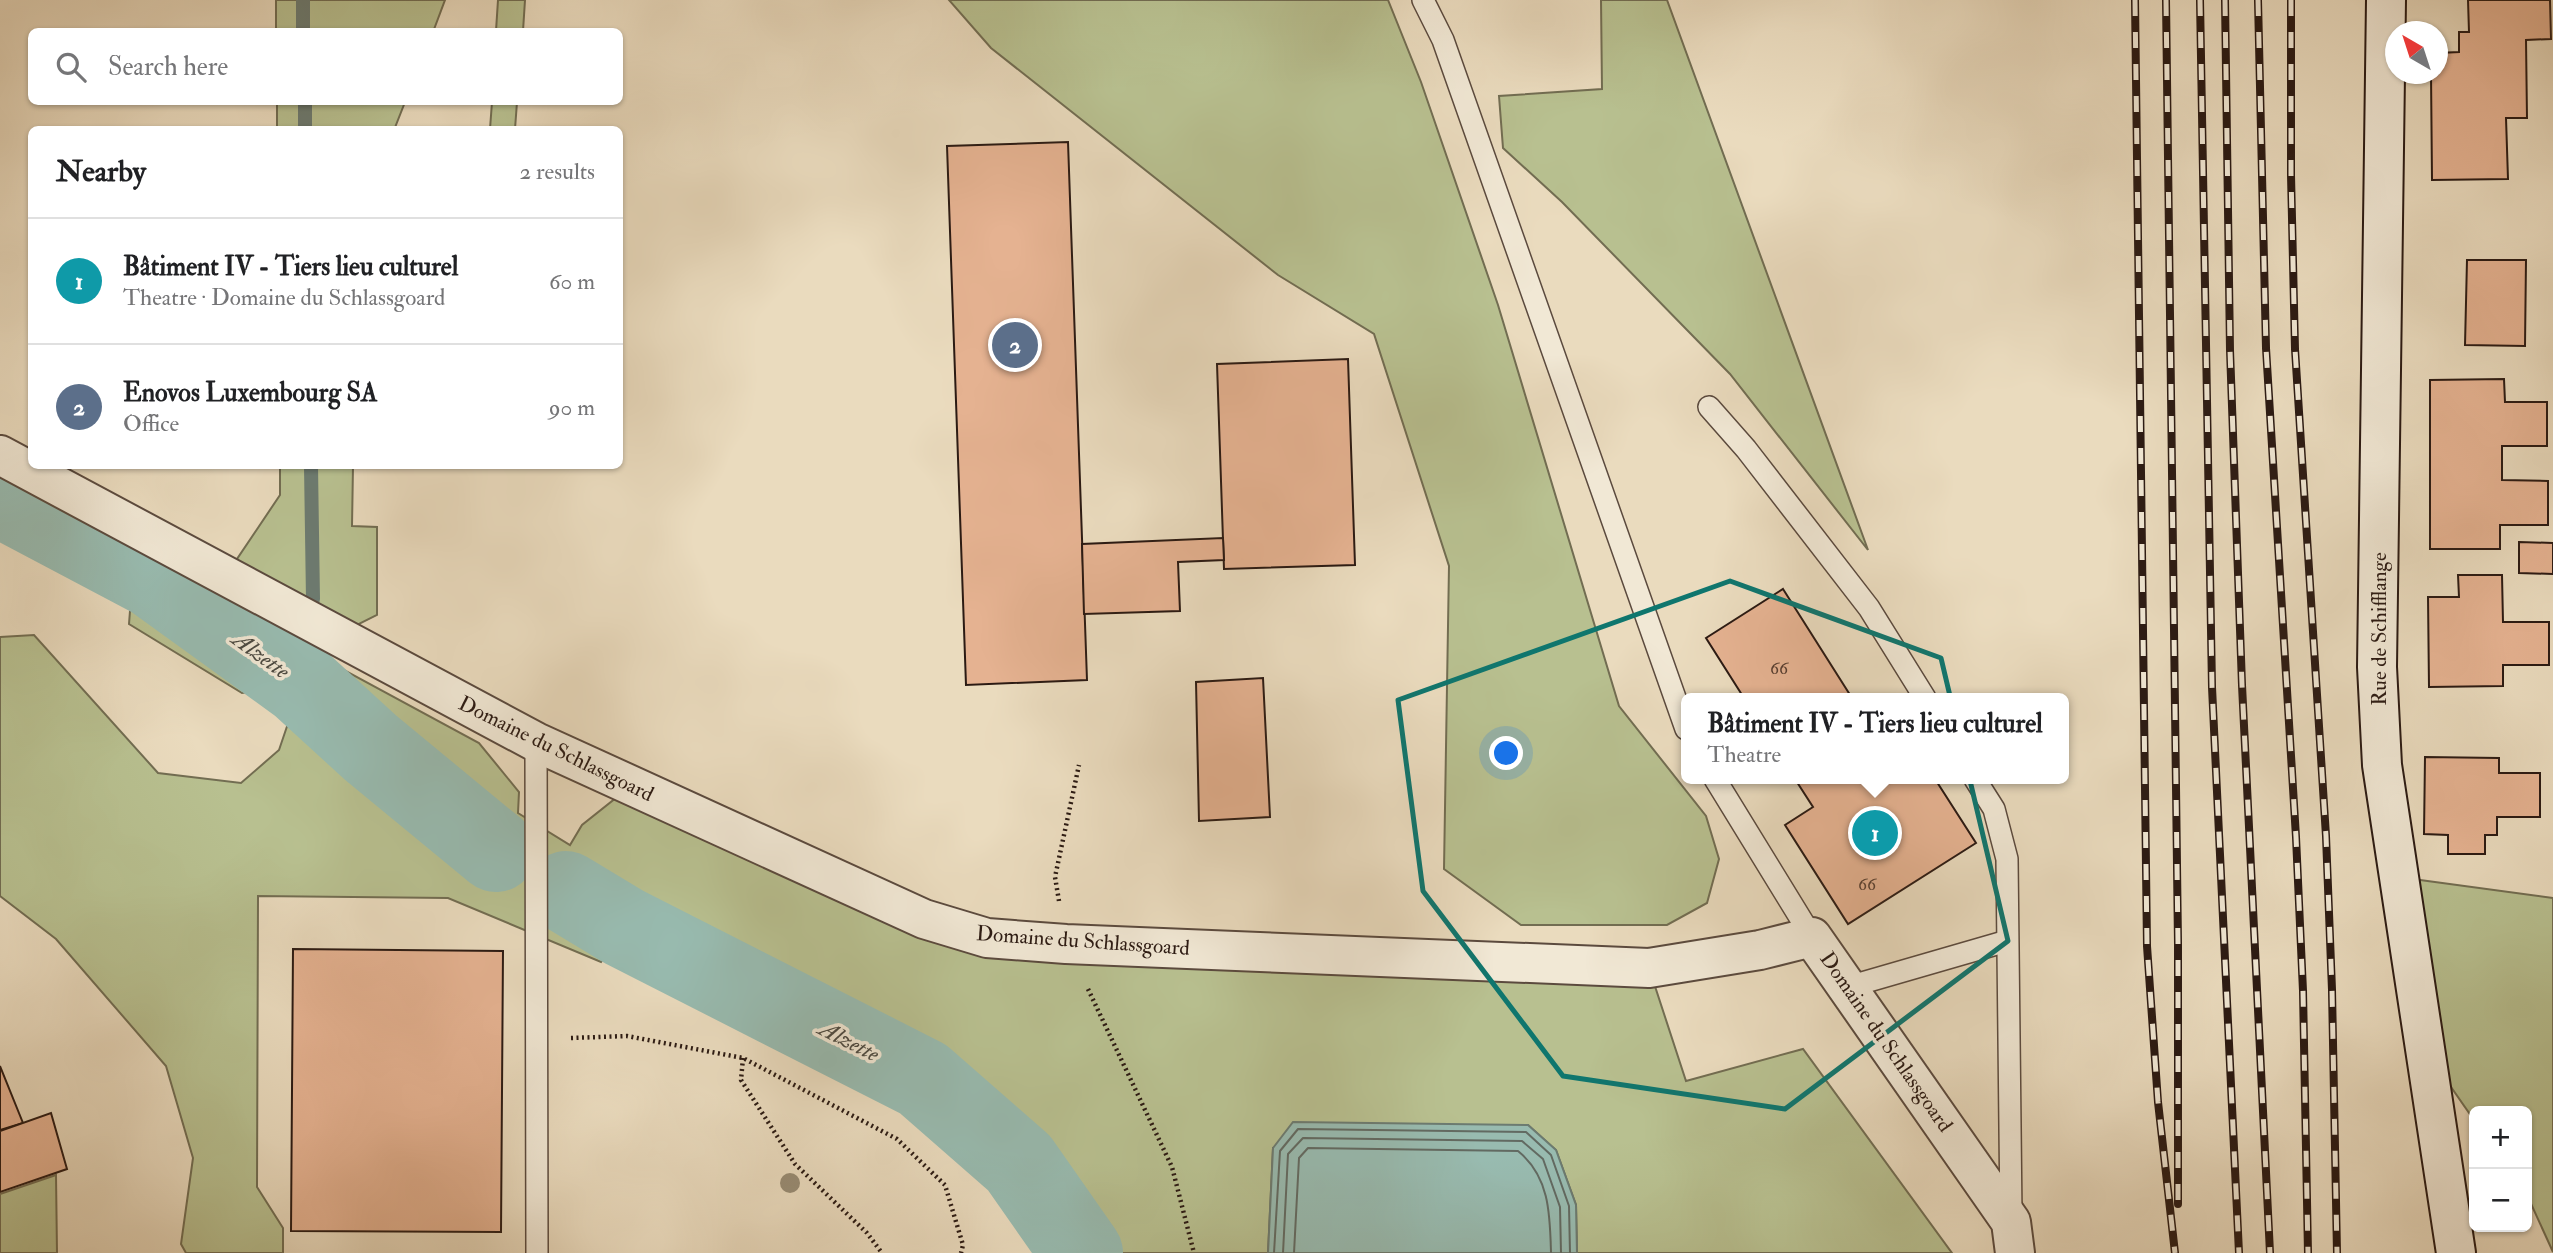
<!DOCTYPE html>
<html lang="en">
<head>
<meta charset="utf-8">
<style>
	body { margin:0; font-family:"IM FELL Double Pica",serif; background:#f6f6f6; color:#202124 }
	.controls { position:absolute; right:21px; bottom:21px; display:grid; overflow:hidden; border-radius:10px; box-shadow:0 2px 5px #0004 }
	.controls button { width:63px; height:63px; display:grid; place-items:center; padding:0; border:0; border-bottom:2px solid #e0e0e0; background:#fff; color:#202124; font:35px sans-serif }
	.compass { position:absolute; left:2385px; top:21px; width:63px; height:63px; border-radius:50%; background:#fff; box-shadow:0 2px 5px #0004; rotate:321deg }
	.you { position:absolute; left:1507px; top:754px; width:24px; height:24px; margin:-18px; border:5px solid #fff; border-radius:50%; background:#1a73e8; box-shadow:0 0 0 10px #1a73e833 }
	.badge { display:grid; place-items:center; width:46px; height:46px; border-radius:50%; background:#8f2418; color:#fff; font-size:23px; font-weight:700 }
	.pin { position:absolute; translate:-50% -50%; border:4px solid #fff; box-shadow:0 2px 7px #0006 }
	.popup { position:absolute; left:1681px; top:693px; width:388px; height:91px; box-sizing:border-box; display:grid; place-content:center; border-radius:10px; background:#fff; filter:drop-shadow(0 2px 5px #0005); font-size:23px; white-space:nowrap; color:#757577 }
	.popup b { font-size:26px; color:#202124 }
	.popup::after { content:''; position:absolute; left:50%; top:100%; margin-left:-14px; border:14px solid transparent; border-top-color:#fff }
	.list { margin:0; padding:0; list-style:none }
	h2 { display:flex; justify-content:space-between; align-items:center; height:91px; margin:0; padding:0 28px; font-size:30px }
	h2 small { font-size:23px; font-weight:400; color:#757577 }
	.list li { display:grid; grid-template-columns:46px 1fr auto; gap:21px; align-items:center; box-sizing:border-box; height:126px; padding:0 28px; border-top:2px solid #e0e0e0 }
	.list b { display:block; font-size:26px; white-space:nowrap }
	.list p { margin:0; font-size:23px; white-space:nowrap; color:#757577 }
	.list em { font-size:23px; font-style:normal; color:#757577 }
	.icon { flex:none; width:38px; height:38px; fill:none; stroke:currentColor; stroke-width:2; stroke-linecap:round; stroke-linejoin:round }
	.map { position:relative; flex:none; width:2553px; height:1253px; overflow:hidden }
	.search { position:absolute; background:#fff; box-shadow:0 2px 5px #0004; left:28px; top:28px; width:595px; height:77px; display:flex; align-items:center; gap:18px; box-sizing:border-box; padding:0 24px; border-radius:10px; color:#757577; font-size:26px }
	.panel { position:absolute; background:#fff; box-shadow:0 2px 5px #0004; left:28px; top:126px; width:595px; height:343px; border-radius:10px }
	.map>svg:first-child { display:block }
	.green { fill:#b8c090; stroke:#726d52; stroke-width:2 }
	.water { fill:#98bbb0; stroke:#6c7b71; stroke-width:2 }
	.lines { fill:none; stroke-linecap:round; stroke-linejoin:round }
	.shore { stroke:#626a62; stroke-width:2 }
	.stream { stroke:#6c7b71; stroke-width:14 }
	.river { stroke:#98bbb0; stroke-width:82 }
	.building { fill:#e5b291; stroke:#2b1a13; stroke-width:2 }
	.lane-casing { stroke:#5b4a3e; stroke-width:24 }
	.street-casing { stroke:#5b4a3e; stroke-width:42 }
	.secondary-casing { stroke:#2b1a13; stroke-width:42 }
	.path { stroke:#2b1a13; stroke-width:4.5; stroke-dasharray:2 3.5; stroke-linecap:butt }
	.lane { stroke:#f1e8d5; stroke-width:21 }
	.street { stroke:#f1e8d5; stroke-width:38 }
	.secondary { stroke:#f1e8d5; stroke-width:38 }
	.rail-casing { stroke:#2b1a13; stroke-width:8 }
	.rail { stroke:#f1e8d5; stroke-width:5; stroke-dasharray:16; stroke-linecap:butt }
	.tree { fill:#988c74 }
	.marked { fill:none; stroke:#0f766e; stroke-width:5; stroke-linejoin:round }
	.labels { text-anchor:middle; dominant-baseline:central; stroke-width:7; stroke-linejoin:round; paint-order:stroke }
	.number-label { font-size:18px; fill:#5a4032 }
	.street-label { font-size:21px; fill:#2b1a13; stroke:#f1e8d5 }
	.water-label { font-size:23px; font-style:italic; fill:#4c4a42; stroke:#f1e8d5 }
</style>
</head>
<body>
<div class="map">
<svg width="2553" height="1253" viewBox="0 0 2553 1253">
	<rect width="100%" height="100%" fill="#eadbbe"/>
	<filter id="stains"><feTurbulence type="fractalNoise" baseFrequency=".00286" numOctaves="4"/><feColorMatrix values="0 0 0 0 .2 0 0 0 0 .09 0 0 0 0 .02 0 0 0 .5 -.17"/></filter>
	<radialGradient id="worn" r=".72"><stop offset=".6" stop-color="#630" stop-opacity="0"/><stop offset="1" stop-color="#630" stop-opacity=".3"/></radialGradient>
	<g class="green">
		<path d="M276,0H445L433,32L276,31Z"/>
		<path d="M498,0H525L523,31H496Z"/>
		<path d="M949,0H1388L1421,82L1498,305L1619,706L1706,816L1719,859L1707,903L1667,925H1521L1444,869L1449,566L1374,334L1278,275L991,48Z"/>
		<path d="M1601,0H1667L1868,550L1730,374L1562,202L1503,148L1499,96L1602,89Z"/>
		<path d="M277,102H405L394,130L277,129Z"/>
		<path d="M492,102H517L515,129H490Z"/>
		<path d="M280,466H353L352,526L377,527V615L357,625L235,562L280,495Z"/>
		<path d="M153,577L220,603L479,743L519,792L518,813L570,845L582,825L631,786L924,919L1649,968L1686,1081L1803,1049L1952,1253H1577L1576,1205L1556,1150L1528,1125L1273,1148L1268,1253H1082L1019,1163L923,1079L624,927L601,962L448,898L258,896L257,1187L283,1228V1253H186L181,1244L193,1158L166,1066L56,939L0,896V637L34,635L158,773L241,783L279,750L301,685L242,693L129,624L131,598Z"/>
		<path d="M2398,877L2553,898V1252L2527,1195V1111H2474V1120L2426,1051Z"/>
		<path d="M56,1175L57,1253H0V1194Z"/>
	</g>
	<path class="water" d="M1293,1122L1528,1125L1556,1150L1576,1205L1577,1253H1268L1273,1148Z"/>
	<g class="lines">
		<g class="shore">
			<path d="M1274,1253L1280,1151L1298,1129L1526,1132L1551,1155L1569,1206L1570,1253"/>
			<path d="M1283,1253L1288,1154L1303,1138L1522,1141L1543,1159L1560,1207L1561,1253"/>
			<path d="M1294,1253L1299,1158L1308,1148L1518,1151C1550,1177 1550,1215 1551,1253"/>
		</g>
		<g class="stream">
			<path d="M303,0V32"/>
			<path d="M305,102V130"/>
			<path d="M311,466L313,599"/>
		</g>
		<g class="river">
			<path d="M0,496L153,577L301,684L371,748L496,851"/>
			<path d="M566,892L624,927L923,1079L1019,1163L1082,1253"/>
		</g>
	</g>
	<g class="building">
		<path d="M2468,0H2550L2551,39L2526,40L2527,118H2506L2508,179L2432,180L2431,74H2438V53L2459,52V32H2469Z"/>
		<path d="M1068,142L1087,680L966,685L947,146Z"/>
		<path d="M2467,260H2526L2525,346L2465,345Z"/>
		<path d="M1348,359L1355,565L1224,569L1217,364Z"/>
		<path d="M2504,379L2505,402H2547V446H2502V480L2548,481V525H2500V549H2430V380Z"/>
		<path d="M1223,538L1224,560L1178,562L1180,611L1084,614L1082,544Z"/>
		<path d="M2519,542L2553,543V574L2519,573Z"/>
		<path d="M2458,575H2502L2503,622H2549V665H2503V686L2429,687L2428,597H2459Z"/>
		<path d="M1783,589L1852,698H1744L1706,638Z"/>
		<path d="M1263,678L1270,817L1199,821L1196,682Z"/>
		<path d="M2425,757L2499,758V773H2540V817H2497V835H2485V854H2448V835L2424,834Z"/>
		<path d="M1795,779H1935L1976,843L1848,924L1785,825L1813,807Z"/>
		<path d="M293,949L503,951L501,1232L291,1231Z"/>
		<path d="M0,1066L23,1123L0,1130Z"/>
		<path d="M51,1113L67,1169L0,1192V1131Z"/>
	</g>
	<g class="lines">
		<g class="lane-casing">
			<g id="lane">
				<path d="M1423,0L1443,40L1686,729"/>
				<path d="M1709,407L1746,449L1869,608L1925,698"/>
				<path d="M536,742L537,1253"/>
				<path d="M1715,779L1812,937"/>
				<path d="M1975,779L1994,809L2007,859L2011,1216"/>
				<path d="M1848,987L2007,941"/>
			</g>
		</g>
		<g class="street-casing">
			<path id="street" d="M0,455L536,742L924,919L987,938L1066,944L1649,968L1760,950L1812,937L2011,1222L2015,1253"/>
		</g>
		<g class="secondary-casing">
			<path id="secondary" d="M2386,0L2377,667L2382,765L2456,1253"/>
		</g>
		<g class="path">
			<path d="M1059,901L1055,877L1079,765"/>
			<path d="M1088,989L1172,1167L1194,1253"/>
			<path d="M571,1038L627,1036L743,1058L897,1139L945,1185L963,1245L961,1253"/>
			<path d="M743,1058L741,1080L795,1164L867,1233L882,1253"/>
		</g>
		<use href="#lane" class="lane"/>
		<use href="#street" class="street"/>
		<use href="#secondary" class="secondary"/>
		<g class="rail-casing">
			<g id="rail">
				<path d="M2135,0L2147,946L2158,1102L2175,1253"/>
				<path d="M2166,0L2178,944V1204"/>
				<path d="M2200,0L2212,687L2239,1253"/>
				<path d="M2225,0L2230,350L2242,685L2270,1253"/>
				<path d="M2258,0L2266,348L2296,837L2303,991L2308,1253"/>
				<path d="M2291,0V175L2295,349L2326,836L2332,990L2337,1253"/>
			</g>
		</g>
		<use href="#rail" class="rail"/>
	</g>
	<circle class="tree" cx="790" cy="1183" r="10"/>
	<path class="marked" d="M1730,581L1941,658L2008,941L1785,1109L1563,1076L1423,891L1398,700Z"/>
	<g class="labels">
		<g class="number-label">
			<text x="1779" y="668">66</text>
			<text x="1867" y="884">66</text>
		</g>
		<g class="street-label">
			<text transform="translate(2379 629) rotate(-90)">Rue de Schifflange</text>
			<text transform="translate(556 749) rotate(26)">Domaine du Schlassgoard</text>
			<text transform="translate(1083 941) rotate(4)">Domaine du Schlassgoard</text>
			<text transform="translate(1886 1042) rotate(55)">Domaine du Schlassgoard</text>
		</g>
		<g class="water-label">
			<text transform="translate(261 655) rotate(36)">Alzette</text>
			<text transform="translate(849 1041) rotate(27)">Alzette</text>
		</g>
	</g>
	<rect width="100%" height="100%" filter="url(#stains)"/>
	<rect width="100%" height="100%" fill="url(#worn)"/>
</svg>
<div class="controls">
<button>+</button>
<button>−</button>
</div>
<svg class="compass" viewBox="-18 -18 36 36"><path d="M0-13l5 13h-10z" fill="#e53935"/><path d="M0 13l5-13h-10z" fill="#757577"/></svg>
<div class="you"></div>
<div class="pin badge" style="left:1875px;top:833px;background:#0f9aa8">1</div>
<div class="popup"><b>Bâtiment IV - Tiers lieu culturel</b>Theatre</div>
<div class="pin badge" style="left:1015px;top:345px;background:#5c6f8a">2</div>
<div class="search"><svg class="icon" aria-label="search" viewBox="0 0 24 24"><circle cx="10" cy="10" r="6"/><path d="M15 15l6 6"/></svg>Search here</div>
<section class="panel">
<h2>Nearby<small>2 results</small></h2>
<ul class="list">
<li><span class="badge" style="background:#0f9aa8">1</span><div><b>Bâtiment IV - Tiers lieu culturel</b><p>Theatre · Domaine du Schlassgoard</p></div><em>60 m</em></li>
<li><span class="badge" style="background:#5c6f8a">2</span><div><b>Enovos Luxembourg SA</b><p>Office</p></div><em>90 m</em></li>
</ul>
</section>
</div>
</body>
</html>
